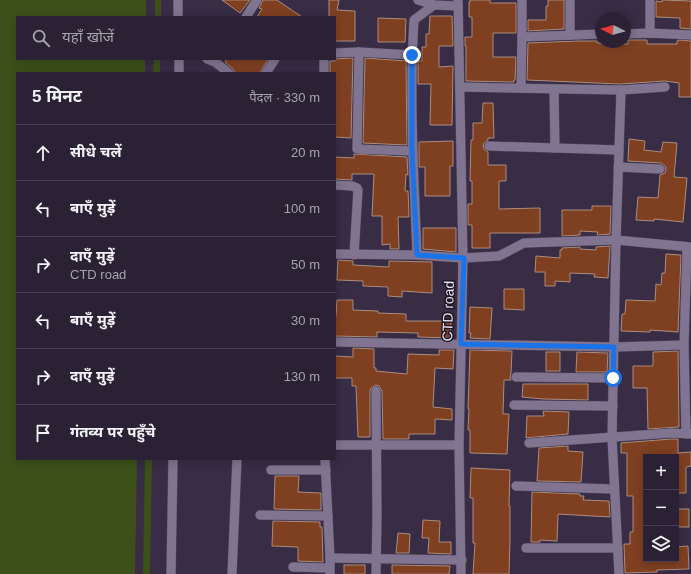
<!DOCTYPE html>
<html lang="hi">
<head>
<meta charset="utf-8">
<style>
	body { margin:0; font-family:Helvetica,"Noto Sans Devanagari",sans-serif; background:#322a3c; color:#f1f3f6 }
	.controls { position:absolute; right:12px; bottom:12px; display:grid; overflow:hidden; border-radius:0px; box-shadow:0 2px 10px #0003 }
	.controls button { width:36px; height:36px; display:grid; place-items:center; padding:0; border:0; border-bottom:1px solid #463f4f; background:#2a2234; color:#f1f3f6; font:20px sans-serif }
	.compass { position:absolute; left:595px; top:12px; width:36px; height:36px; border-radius:50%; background:#2a2234; box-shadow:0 2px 10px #0003; rotate:276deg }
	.stop { position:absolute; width:12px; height:12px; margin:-9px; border:3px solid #1a73e8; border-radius:50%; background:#fff }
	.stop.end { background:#1a73e8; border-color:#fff; box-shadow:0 1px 4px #0008 }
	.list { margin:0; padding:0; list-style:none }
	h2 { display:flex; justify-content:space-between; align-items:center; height:52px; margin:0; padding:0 16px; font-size:17px }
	h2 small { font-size:13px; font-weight:400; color:#a5a4ac }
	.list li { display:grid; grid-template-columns:26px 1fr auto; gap:12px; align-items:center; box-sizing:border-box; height:56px; padding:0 16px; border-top:1px solid #463f4f }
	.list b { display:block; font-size:15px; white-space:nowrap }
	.list p { margin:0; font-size:13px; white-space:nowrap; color:#a5a4ac }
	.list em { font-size:13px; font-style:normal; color:#a5a4ac }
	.icon { flex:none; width:22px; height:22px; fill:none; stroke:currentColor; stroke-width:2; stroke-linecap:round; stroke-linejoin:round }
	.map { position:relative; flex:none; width:691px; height:574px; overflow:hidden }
	.search { position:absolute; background:#2a2234; box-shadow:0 2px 10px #0003; left:16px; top:16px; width:320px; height:44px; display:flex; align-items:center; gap:10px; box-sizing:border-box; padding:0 14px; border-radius:0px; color:#a5a4ac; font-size:15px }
	.panel { position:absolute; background:#2a2234; box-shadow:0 2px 10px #0003; left:16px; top:72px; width:320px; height:388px; border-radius:0px }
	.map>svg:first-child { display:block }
	.grass { fill:#3d501a }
	.building { fill:#7f4021; stroke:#ac8c7e }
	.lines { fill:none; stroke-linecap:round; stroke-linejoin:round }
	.street-casing { stroke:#554b5f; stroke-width:10 }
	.street { stroke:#807490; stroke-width:9 }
	.route { stroke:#1a73e8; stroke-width:5 }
	.labels { text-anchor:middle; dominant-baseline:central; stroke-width:3; stroke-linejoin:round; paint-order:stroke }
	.street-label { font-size:14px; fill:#ebe4f4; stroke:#1d1823 }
</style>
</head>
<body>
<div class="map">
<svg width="691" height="574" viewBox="0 0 691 574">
	<rect width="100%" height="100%" fill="#382d45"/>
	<g class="grass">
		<path d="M0,0H146V17H17V59H145V73H17V459H137L135,574H0Z"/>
		<rect x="155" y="0" width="6" height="17"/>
		<path d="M154,59H160V73H153Z"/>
		<path d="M145,459H152L150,574H143Z"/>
	</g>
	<g class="building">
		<path d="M222,0H250L240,13Z"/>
		<path d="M263,0H277L302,17H257L262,9L259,8Z"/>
		<path d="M329,0H339L337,10L355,11V41H335V17H329Z"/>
		<path d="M470,0H490V3H516V33H493V57H516L515,80H514V82L466,81V46H465V37H472V17H469V2H470Z"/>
		<path d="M548,0H564V29L528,31V20H546V6H548Z"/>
		<path d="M662,0L691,1V29L680,28V18L656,17V1L662,2Z"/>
		<path d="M430,16H452L453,46H439V67L453,66L452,125H430L431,84H418V61H422V47H426V34H429Z"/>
		<path d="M378,18L406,19L405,42H378Z"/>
		<path d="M628,40H647V44H677V41L679,40L691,41V97H679V83L665,81L620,84L527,80L528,43L579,41H597V43L628,44Z"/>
		<path d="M353,58L351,138L335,137V73H330V61H335V59Z"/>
		<path d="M365,58L406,61L407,145L363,143Z"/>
		<path d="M227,59H268L260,73H235L233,69L225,62Z"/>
		<path d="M483,103H493L494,138H488V140L484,143L483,145L484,149L488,152V165H506V181H499V209L540,208V233H490V248H472V225H468V204H472V181H470L471,140H473V123H482Z"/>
		<path d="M629,139L645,141L644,150L661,152L663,142L677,143L674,177L687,178L683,222L654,219V221L636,220L638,197L658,198L660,175L665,173L666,169L665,166L661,163L628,161Z"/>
		<path d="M453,141V166H450V196H425V167H419V142Z"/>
		<path d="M354,154L407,157L408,175L406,174L405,191H408L409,217H398L399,249H390V244L382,245V216H372L374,174H352V180L335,179V157L354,158Z"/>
		<path d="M592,206H611L610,234L597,235L598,232L580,231V235L562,236V210H592Z"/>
		<path d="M423,228H456V252L423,249Z"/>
		<path d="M610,246L608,278L594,277L595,274L570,273V282L555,281V286H545V272H535L536,256L560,258V250H562V248L580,247V249L596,250V247Z"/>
		<path d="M666,254L681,255L678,332L650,330V332L621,331L622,314H625L626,300L655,301L656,284L661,285L662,273H665Z"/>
		<path d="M338,260L353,261V265L389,267V261L432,262V293L402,291V297L388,296V287L363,286V281L337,280Z"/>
		<path d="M504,289H524V310L504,309Z"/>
		<path d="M337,300H353V310L378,311V313L406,314V321H451L450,338L418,337V333L377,332V337L335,336V316H336Z"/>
		<path d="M470,307L492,308L490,339L470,338L471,333H469Z"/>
		<path d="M353,348L374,349V368H376V371L407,374L408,354L439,355V350H454L453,369L435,368L433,407L452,409V420L435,419V434H409V439H383L382,391L379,386L376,385L371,388L370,391V437H358L356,386H352V378H335V356L353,357Z"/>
		<path d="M470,350L512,351L511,373L510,377L511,380H504L503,414H509L507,454L470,453V430H468L469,409H468Z"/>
		<path d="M678,351L679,427L648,429L647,388H633V366H653V352Z"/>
		<rect x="546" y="352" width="14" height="19"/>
		<path d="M577,352L608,353L607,372H576Z"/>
		<path d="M523,384H588V400L543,399L522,397Z"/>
		<path d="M543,411L569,412L568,434L526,438L527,416H544Z"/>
		<path d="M671,439H678V453L691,452V466L686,467V493H676V457H646V559H676V547L688,546L689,569L657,570V572L625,573L624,544H630V532H633V496H627V453H621V443Z"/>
		<path d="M568,446V451L583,452L581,482L537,481L539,448Z"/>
		<path d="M471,468L510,470L509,506H510V540L509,574H473L475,543H473V498H470Z"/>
		<path d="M275,476H299L298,492L321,493V510L274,509Z"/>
		<path d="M532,492L580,494V496H584L583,500L609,501L610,517L558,514L557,541L540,540V542H531Z"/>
		<rect x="676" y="509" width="13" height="18"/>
		<path d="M423,520L440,521L439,542H451V554L428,553L429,538H422Z"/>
		<path d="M273,521L320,522V527H322L323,562L298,561V547L272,546Z"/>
		<path d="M398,533L410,534L409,553H396Z"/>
		<rect x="344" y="565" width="21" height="9"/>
		<path d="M392,565L450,566L449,574H392Z"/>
	</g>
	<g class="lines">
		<g class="street-casing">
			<g id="street">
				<path d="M178,0V17"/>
				<path d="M418,0L434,5L458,6"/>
				<path d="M458,0L463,258L459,445L461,574"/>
				<path d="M246,17L257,0"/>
				<path d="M650,33V0"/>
				<path d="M625,34L650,33L691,35"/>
				<path d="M570,35V0"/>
				<path d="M522,37L601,34"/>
				<path d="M359,52L357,149L412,151"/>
				<path d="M335,53L359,52L412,55"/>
				<path d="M207,59L215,62L229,73"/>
				<path d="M179,73V59"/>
				<path d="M266,73L275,59"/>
				<path d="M324,73V59"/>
				<path d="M460,87L621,90L665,87"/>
				<path d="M521,88L522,37V0"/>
				<path d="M554,89L555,148"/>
				<path d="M489,146L619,150"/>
				<path d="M618,167L660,169"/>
				<path d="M335,185L352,186L357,188L358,190L354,255"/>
				<path d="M335,254L417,255L463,258L499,256L524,243L616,240L691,247"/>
				<path d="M417,255C414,177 409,98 414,20L434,5"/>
				<path d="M335,342L614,347L684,345"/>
				<path d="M516,377L613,378"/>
				<path d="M514,405L613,406"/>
				<path d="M686,434L684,345L687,247"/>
				<path d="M529,443L671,433L691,434"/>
				<path d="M335,445H459"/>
				<path d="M325,459L330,558V574"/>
				<path d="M271,470H326"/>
				<path d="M516,486L614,489"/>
				<path d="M260,515L328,516"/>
				<path d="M526,548H618"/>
				<path d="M330,558L462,560"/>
				<path d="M293,567L330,568"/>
				<path d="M171,574L173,459"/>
				<path d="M232,574L237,459"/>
				<path d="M376,574L377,515L376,391"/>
				<path d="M619,574L612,438L616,240L621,90"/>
			</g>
		</g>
		<use href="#street" class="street"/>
	</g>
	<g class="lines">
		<path class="route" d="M412,55V151L417,255L464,258L461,344L614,347L613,378"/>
	</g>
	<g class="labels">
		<g class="street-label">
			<text transform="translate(448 311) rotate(-88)">CTD road</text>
		</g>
	</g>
</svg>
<div class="controls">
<button>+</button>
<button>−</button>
<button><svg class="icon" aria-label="layers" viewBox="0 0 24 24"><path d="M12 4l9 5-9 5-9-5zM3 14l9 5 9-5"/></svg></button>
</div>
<svg class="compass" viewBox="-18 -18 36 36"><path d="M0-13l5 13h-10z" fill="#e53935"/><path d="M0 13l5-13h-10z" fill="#a5a4ac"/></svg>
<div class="stop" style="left:613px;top:378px"></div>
<div class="stop end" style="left:412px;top:55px"></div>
<div class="search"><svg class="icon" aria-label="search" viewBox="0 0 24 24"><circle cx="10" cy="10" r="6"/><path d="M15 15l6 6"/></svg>यहाँ खोजें</div>
<section class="panel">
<h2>5 मिनट<small>पैदल · 330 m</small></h2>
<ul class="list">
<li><svg class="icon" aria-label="ahead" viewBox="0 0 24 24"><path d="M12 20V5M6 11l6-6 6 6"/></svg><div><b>सीधे चलें</b></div><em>20 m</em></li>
<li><svg class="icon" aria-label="left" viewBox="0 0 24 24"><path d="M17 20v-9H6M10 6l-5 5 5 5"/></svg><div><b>बाएँ मुड़ें</b></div><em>100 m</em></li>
<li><svg class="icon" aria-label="right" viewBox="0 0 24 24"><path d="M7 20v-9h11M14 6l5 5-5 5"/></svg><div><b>दाएँ मुड़ें</b><p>CTD road</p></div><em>50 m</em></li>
<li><svg class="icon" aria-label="left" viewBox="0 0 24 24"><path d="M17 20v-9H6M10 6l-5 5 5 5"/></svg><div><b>बाएँ मुड़ें</b></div><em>30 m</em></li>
<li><svg class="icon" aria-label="right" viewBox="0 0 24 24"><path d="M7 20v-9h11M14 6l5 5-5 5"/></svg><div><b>दाएँ मुड़ें</b></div><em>130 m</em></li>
<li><svg class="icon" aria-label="arrive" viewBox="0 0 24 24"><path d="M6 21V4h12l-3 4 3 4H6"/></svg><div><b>गंतव्य पर पहुँचे</b></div></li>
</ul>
</section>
</div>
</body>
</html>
